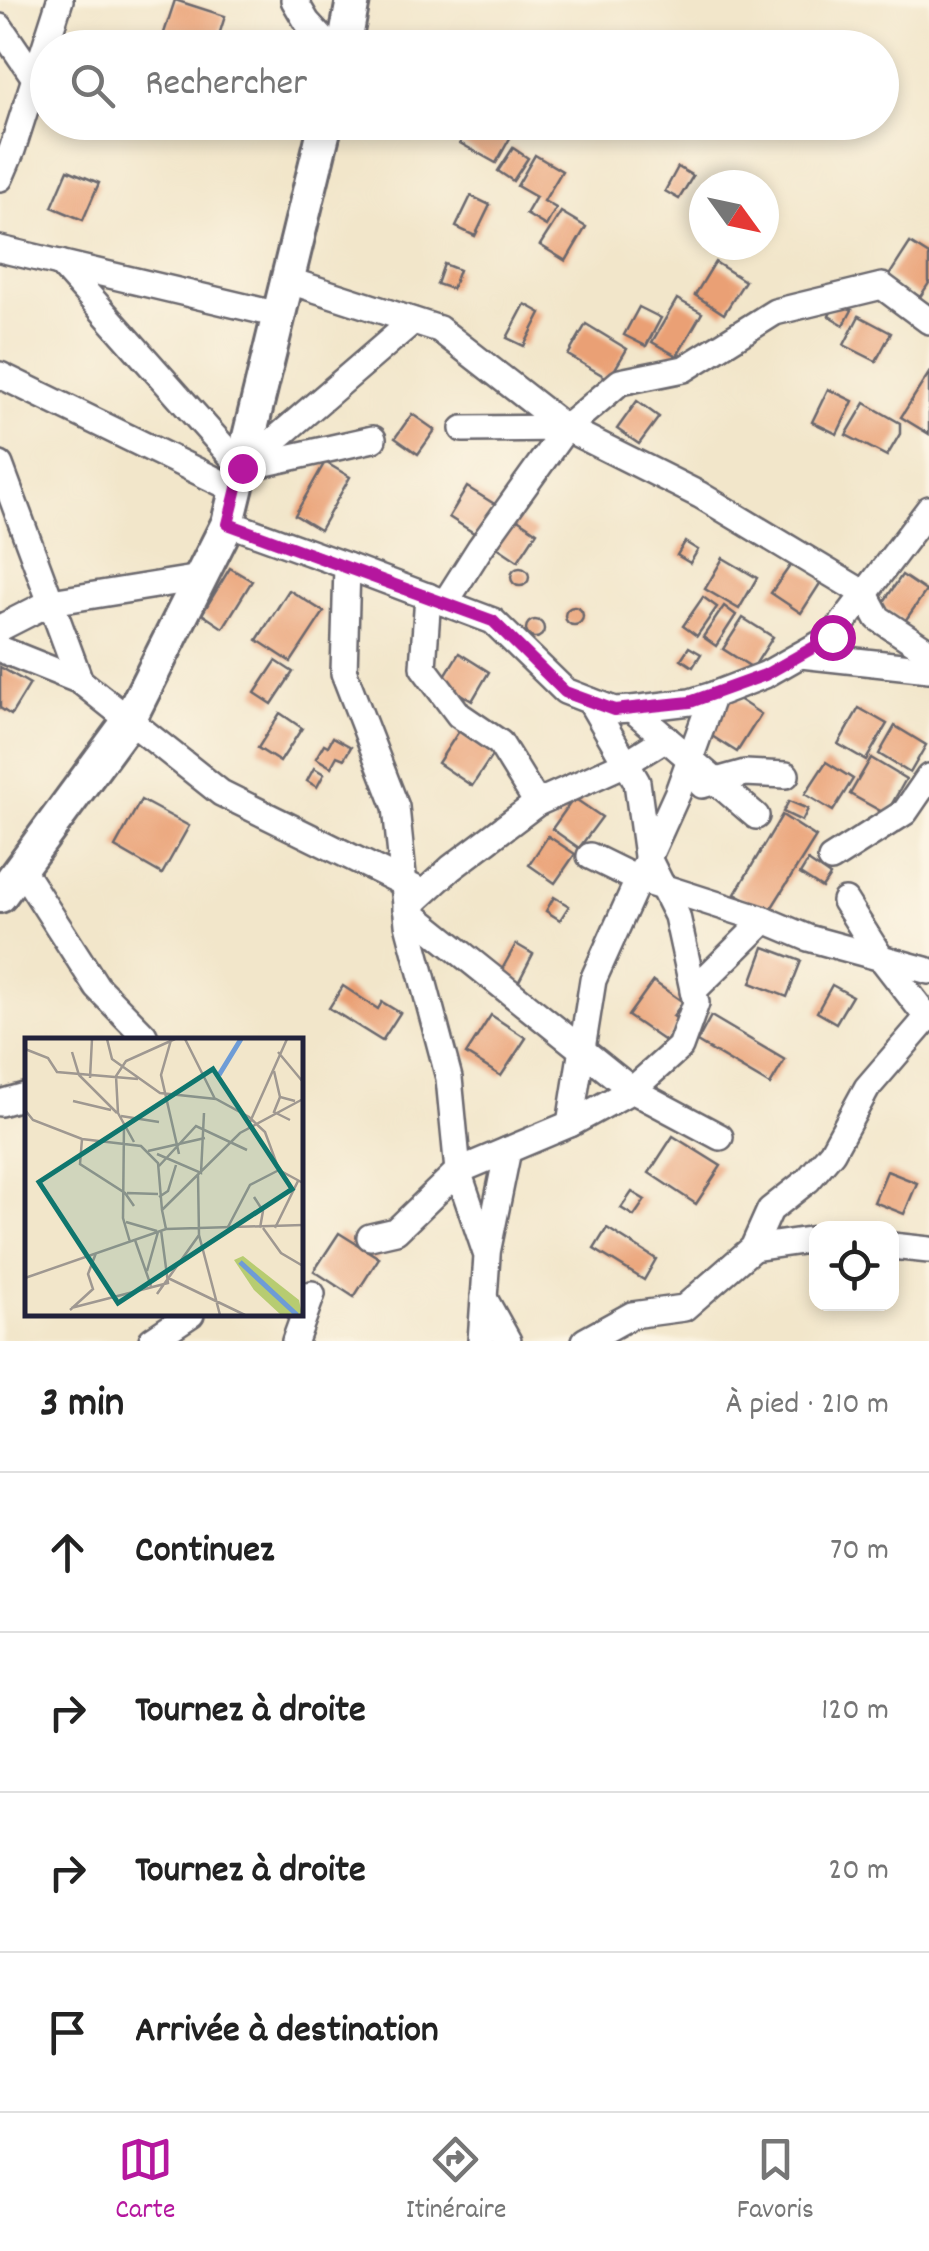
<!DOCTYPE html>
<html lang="fr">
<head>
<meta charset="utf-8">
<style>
	body { margin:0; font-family:Dekko,sans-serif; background:#f6f6f6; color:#222 }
	.controls { position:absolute; right:30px; bottom:30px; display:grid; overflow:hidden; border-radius:20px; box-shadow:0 5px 15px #0003 }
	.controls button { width:90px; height:90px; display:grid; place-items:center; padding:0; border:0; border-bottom:2px solid #e0e0e0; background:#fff; color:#222; font:50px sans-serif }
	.compass { position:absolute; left:689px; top:170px; width:90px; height:90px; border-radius:50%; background:#fff; box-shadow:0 5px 15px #0003; rotate:123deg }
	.stop { position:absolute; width:30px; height:30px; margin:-22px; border:8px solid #b5179e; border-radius:50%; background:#fff }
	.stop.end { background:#b5179e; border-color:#fff; box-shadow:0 2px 10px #0008 }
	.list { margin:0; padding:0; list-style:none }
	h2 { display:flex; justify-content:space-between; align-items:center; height:130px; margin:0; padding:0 40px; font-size:42px }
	h2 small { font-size:32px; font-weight:400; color:#767676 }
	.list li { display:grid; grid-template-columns:65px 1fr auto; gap:30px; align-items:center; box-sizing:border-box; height:160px; padding:0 40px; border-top:2px solid #e0e0e0 }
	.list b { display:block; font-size:38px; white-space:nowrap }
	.list em { font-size:32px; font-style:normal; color:#767676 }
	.icon { flex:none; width:55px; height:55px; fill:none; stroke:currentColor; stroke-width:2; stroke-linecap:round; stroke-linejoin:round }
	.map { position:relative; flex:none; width:929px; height:1341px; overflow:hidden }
	.search { position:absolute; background:#fff; box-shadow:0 5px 15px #0003; left:30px; right:30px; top:30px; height:110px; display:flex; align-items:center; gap:25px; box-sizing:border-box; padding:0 35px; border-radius:55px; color:#767676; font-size:38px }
	.sheet { height:770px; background:#fff }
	nav { display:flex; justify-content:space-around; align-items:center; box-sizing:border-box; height:140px; border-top:2px solid #e0e0e0; background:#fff; font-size:28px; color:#767676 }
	nav a { display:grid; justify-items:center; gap:5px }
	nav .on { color:#b5179e }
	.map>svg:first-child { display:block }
	.building { fill:#eaa075 }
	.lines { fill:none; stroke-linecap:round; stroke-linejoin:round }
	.minor-casing { stroke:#6b676d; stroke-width:30 }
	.tertiary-casing { stroke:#6b676d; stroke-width:38 }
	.minor { stroke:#fff; stroke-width:25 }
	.tertiary { stroke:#fff; stroke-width:32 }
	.route { stroke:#b5179e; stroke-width:12 }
	.inset-river { fill:none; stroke:#6e9cd6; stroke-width:5 }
	.inset-road { fill:none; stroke:#9f9891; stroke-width:2.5 }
	.view { fill:#0f766e; fill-opacity:0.15; stroke:#0f766e; stroke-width:5 }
	.inset-edge { fill:none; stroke:#22223b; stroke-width:5 }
</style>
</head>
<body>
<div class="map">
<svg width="929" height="1341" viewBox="0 0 929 1341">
	<rect width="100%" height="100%" fill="#fcf5e5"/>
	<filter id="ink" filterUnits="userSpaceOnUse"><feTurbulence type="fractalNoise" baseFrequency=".01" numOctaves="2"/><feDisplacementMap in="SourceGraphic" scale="20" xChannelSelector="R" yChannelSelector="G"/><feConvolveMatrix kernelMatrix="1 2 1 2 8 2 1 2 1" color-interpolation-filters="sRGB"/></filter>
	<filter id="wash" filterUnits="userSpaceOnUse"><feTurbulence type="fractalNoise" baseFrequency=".0048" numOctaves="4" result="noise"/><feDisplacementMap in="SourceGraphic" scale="40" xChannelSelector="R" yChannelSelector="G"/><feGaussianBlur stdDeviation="2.25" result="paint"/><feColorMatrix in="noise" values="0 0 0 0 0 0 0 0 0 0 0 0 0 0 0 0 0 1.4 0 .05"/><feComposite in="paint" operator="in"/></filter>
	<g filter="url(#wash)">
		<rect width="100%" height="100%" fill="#f2e6ca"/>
		<g id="blocks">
			<g class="building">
				<path d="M175,0L225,16L215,48H159Z"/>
				<path d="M471,122H504L515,129L496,163L460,143Z"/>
				<path d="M513,148L528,158L513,181L498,171Z"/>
				<path d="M535,155L562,171L544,201L556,208L546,226L526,214L536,197L517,186Z"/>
				<path d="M678,167L693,176L679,199L665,191Z"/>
				<path d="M68,170L99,183L83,220L52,207Z"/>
				<path d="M471,196L490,205L475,236L456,227Z"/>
				<path d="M561,212L586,227L566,261L540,245Z"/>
				<path d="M910,243L929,255V283L920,297L888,277Z"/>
				<path d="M715,262L745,281L724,314L695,295Z"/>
				<path d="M444,264L459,270L452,289L437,284Z"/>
				<path d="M677,299L702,313L677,356L652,342Z"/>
				<path d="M836,302L852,310L844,325L829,316Z"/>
				<path d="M525,304L541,313L524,346L507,338Z"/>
				<path d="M639,307L661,318L646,346L624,335Z"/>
				<path d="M859,316L891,333L876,361L844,345Z"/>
				<path d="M586,324L627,349L609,379L568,355Z"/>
				<path d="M929,373V434L901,417Z"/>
				<path d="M828,389L853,401L837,434L812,422Z"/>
				<path d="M637,401L659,417L639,444L617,429Z"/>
				<path d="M865,403L900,423V434L887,456L846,435Z"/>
				<path d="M412,414L435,430L418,454L395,438Z"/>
				<path d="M325,462L350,477L320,530L295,515Z"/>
				<path d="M467,487L496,505L477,535L449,517Z"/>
				<path d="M510,514L537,532L518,561L491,543Z"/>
				<path d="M685,542L698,550L690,563L677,555Z"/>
				<path d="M723,558L757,578L739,609L705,589Z"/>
				<path d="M792,563L821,582L801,613L771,593Z"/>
				<path d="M230,568L252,581L223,628L202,614Z"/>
				<circle cx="520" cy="577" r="9"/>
				<path d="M902,575L926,591L905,621L881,606Z"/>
				<path d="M289,590L324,612L291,662L257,640Z"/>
				<path d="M703,597L717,607L697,636L683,626Z"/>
				<path d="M724,606L736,615L716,646L703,637Z"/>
				<circle cx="574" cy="616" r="9"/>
				<path d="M743,618L773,637L753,668L723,649Z"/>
				<circle cx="535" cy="629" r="9"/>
				<path d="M689,647L701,654L693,667L681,659Z"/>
				<path d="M459,653L489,672L472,701L441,682Z"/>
				<path d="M276,661L293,672L272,704L255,693Z"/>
				<path d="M0,667L30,684L11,715L0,708Z"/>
				<path d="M729,693L761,714L737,752L704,731Z"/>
				<path d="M859,708L887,724L866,760L838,744Z"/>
				<path d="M280,713L302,728L280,762L258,748Z"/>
				<path d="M895,726L926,745L910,773L879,754Z"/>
				<path d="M459,731L493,754L472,786L438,763Z"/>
				<path d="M333,737L351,747L344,759L337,756L331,767L316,758L324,744L328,746Z"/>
				<path d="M871,758L906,779L886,814L850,794Z"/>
				<path d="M826,762L853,779L833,811L805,794Z"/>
				<path d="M314,768L324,774L317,787L307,781Z"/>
				<path d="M574,798L602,817L579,848L552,829Z"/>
				<path d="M141,800L189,826L162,874L115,847Z"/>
				<path d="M789,801L808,809L802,821L783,812Z"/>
				<path d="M782,815L816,837L769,912L735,894Z"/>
				<path d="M548,836L575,854L555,883L529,865Z"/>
				<path d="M808,861L830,876L822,888L800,874Z"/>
				<path d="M554,897L569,906L560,920L546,911Z"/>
				<path d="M516,944L533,954L518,983L500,973Z"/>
				<path d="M764,947L801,961L787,997L751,983Z"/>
				<path d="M653,981L683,1002L673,1016L680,1021L666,1042L628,1016Z"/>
				<path d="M832,985L852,996L836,1023L817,1012Z"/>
				<path d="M343,986L378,1009L382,1002L400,1013L382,1041L329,1008Z"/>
				<path d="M491,1015L526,1038L501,1076L466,1054Z"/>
				<path d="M711,1016L785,1060L770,1085L697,1042Z"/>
				<path d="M673,1136L721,1166L696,1204L649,1173Z"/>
				<path d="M887,1171L917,1183L904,1214L874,1202Z"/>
				<path d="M632,1192L645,1200L634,1216L621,1208Z"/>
				<path d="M607,1228L656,1259L644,1280L594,1249Z"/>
				<path d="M339,1233L379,1258L354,1297L314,1271Z"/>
			</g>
		</g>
	</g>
	<g filter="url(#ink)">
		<use href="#blocks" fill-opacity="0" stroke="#6b676d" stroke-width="2.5"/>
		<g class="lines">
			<g class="minor-casing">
				<g id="minor">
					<path d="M294,0L307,22L331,48"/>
					<path d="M0,27L35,78"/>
					<path d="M0,178L12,150L60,0"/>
					<path d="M0,249L279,315"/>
					<path d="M60,263L242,468"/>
					<path d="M287,280L439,329L566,428L700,495L865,594L878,618L929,652"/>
					<path d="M0,375L236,490"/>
					<path d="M463,429L566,428L620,382L684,369L775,312L882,286L929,321"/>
					<path d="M0,465L80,681L221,793L414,888"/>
					<path d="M247,467L373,439"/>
					<path d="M242,468L413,321"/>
					<path d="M228,523L347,566L344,673L396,807L408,924L449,1078L458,1171L487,1256L481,1341"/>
					<path d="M347,566L493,621L565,691L614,710L632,709L690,702L713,695L765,675L832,637L929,509"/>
					<path d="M428,596L423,667L459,715L500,743L537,803"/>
					<path d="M445,603L480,548L566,428"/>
					<path d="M0,628L51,602L200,578"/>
					<path d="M0,649L80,681"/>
					<path d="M801,655L929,669"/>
					<path d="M632,709L756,816"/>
					<path d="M666,738L626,763L537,803L451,868L406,909L632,1090L720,1137"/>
					<path d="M702,785L745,773L786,775"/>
					<path d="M590,856L637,879L765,920L808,938L929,971"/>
					<path d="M831,859L905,812L929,777"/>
					<path d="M20,867L97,987L144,1035L146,1041"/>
					<path d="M845,901L879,955L927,1017"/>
					<path d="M693,991L765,920"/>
					<path d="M0,1103L28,1095"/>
					<path d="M570,1124L593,980L678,792L713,695"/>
					<path d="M370,1237L396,1231L458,1171L570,1124L632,1090L680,1047L696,1003L677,916L647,856L637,782L590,701"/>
					<path d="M892,1246L929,1250"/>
					<path d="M753,1248L816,1239"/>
					<path d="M487,1253L508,1150"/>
					<path d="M484,1298L508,1341"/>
					<path d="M152,1340L191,1314"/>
					<path d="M295,1341L312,1294"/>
					<path d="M585,1341L632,1315L684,1308L753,1248L770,1210L808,1180L832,1152L867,1088L929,1016"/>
				</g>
			</g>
			<g class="tertiary-casing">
				<g id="tertiary">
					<path d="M344,48L353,0"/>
					<path d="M0,896L128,722L228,523L326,122"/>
				</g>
			</g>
			<use href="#minor" class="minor"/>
			<use href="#tertiary" class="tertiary"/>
		</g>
	</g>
	<g class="lines" filter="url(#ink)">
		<path class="route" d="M242,468L228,524L493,621L565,692L614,710L690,702L765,675L832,637"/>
	</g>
	<g transform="translate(25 1038)">
		<rect width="278" height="278" fill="#f2e6ca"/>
		<path d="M218,218L274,262L277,277H256L229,252L209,222Z" fill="#b7cc71"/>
		<path class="inset-river" d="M194,37L216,1M215,224L272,277"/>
		<path class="inset-road" d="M82,1L87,21L135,55L191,61L224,79L240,94L254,132L278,145M160,1L190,61M146,2L136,37L154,116M0,11L23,20L32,34L113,41M47,14L54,37L92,75M253,14L278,44M249,33L255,59L270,63M65,40L67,1M255,59L249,74L265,82M48,63L86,72M0,72L8,82L57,101L116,108L133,125L137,172M96,78L134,84M225,84L262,1M99,86L98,180L105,204M57,101L55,126L100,155L109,168M109,104L93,75L91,38L101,23L150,1M123,113L180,100M132,116L176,135L179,75M134,128L171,88L222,112M102,155L133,156M134,159L143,153L151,127M229,159L238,173L235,190M101,184L132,193M203,189L225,147L254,132M238,190L256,215L278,228M250,190L273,143M141,191L137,172L215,95L278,61M174,197L195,277M110,202L126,248M122,233L133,194M0,240L141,191L278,187M143,240L220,277M132,256L174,197L173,137M46,270L143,245L136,192M45,272L68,251L63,236L71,215"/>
		<path class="view" d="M188,31L267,151L93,265L14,144Z"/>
		<rect width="278" height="278" class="inset-edge"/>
	</g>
</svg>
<div class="controls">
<button><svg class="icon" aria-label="locate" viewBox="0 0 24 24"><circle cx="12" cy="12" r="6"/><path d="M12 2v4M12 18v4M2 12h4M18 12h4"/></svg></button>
</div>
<svg class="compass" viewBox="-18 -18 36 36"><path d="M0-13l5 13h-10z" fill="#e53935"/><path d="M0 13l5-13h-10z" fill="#767676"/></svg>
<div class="stop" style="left:832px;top:637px"></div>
<div class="stop end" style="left:242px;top:468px"></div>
<div class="search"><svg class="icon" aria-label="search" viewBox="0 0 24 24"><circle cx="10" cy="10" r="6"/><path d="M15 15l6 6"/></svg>Rechercher</div>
</div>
<section class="sheet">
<h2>3 min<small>À pied · 210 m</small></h2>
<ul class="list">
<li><svg class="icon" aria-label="ahead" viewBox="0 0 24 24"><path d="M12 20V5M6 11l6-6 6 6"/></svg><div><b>Continuez</b></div><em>70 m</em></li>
<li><svg class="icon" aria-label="right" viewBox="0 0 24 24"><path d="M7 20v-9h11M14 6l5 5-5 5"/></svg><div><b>Tournez à droite</b></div><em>120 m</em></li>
<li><svg class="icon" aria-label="right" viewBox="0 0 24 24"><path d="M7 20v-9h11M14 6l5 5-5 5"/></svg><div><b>Tournez à droite</b></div><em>20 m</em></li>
<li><svg class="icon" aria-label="arrive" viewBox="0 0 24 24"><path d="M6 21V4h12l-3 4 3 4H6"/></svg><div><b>Arrivée à destination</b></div></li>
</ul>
</section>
<nav>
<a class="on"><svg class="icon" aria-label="map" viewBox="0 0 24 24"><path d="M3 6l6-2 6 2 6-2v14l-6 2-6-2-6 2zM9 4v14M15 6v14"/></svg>Carte</a>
<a><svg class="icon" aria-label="directions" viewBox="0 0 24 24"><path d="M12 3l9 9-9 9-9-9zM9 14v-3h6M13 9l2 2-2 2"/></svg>Itinéraire</a>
<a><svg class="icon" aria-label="saved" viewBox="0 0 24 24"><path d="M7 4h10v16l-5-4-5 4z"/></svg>Favoris</a>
</nav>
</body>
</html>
